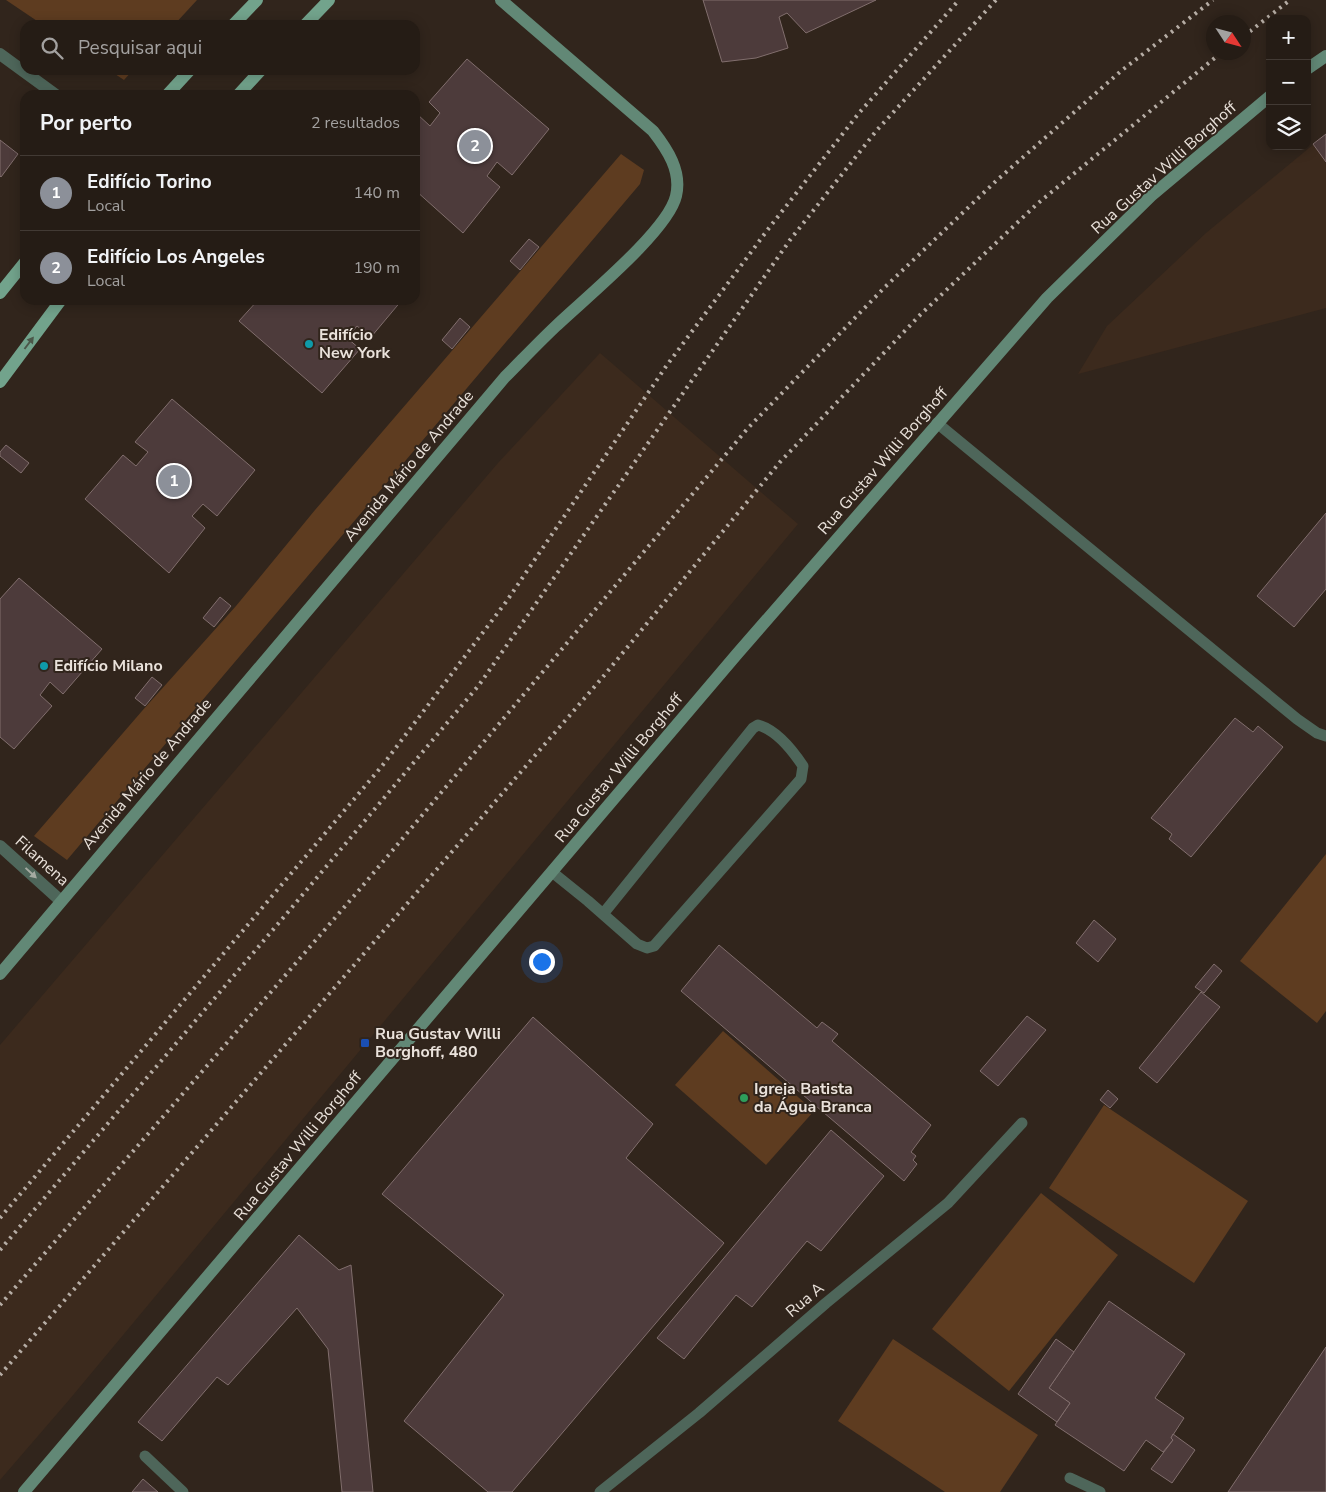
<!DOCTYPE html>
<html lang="pt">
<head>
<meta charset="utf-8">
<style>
	body { margin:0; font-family:"Nunito Sans",sans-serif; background:#312922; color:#f1f3f6 }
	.controls { position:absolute; right:15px; top:15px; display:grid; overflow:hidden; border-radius:10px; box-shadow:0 2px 12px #0003 }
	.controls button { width:45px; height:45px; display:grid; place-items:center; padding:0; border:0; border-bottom:1px solid #423a34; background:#251c15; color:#f1f3f6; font:25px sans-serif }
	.compass { position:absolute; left:1206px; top:15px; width:45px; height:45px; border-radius:50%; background:#251c15; box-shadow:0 2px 12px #0003; rotate:126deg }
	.you { position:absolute; left:541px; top:961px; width:18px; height:18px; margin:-12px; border:4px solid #fff; border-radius:50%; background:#1a73e8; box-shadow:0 0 0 8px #1a73e833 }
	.badge { display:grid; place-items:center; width:32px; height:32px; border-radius:50%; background:#8c9099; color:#fff; font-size:16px; font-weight:700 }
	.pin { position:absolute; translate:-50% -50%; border:2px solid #fff; box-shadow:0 1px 5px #0006 }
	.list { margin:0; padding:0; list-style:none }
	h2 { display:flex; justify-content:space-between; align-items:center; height:65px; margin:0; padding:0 20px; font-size:21px }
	h2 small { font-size:16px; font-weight:400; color:#a3a1a0 }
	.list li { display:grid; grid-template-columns:32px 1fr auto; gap:15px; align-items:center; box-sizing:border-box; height:75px; padding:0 20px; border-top:1px solid #423a34 }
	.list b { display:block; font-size:19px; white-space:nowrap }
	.list p { margin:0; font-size:16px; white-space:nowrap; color:#a3a1a0 }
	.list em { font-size:16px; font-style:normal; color:#a3a1a0 }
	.icon { flex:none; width:28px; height:28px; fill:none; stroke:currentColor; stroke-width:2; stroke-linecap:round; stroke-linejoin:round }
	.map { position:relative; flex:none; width:1326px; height:1492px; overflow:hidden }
	.search { position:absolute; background:#251c15; box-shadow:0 2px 12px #0003; left:20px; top:20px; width:400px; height:55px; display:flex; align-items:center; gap:12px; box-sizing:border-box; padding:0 18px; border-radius:15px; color:#a3a1a0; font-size:19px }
	.panel { position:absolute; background:#251c15; box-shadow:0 2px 12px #0003; left:20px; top:90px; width:400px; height:215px; border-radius:15px }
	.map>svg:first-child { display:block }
	.built { fill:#3c2a1d }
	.green { fill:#5e3c20 }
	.building { fill:#4d3b3b; stroke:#816e6d }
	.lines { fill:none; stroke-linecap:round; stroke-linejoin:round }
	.lane { stroke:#4e665a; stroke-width:11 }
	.street { stroke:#4e665a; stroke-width:12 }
	.secondary { stroke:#628876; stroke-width:12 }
	.primary { stroke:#72a38c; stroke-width:12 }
	.rail { stroke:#b6ada5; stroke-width:4; stroke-dasharray:2.5 5; stroke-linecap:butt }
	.oneway { fill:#4b5749 }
	.oneway2 { fill:#a4aaa1 }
	.culture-dot { fill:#0f9aa8; stroke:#31251c; stroke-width:2 }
	.transit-dot { fill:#1a4fb4; stroke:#31251c; stroke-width:2 }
	.leisure-dot { fill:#2e9e5b; stroke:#31251c; stroke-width:2 }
	.labels { text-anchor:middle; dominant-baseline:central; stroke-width:4; stroke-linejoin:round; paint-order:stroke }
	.street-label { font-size:16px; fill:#eae2db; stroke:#31251c }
	.poi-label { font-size:16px; font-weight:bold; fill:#eae2db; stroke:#31251c; text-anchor:start }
</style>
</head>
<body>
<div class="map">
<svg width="1326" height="1492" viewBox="0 0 1326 1492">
	<rect width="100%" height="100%" fill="#31251c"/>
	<g class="built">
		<path d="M1326,134V308L1078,374L1107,326L1206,233Z"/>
		<path d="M600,353L798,524L69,1400L0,1480V1045L498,463Z"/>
	</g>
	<g class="green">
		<path d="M6,0H197L174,25H43Z"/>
		<path d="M109,70H133L124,80Z"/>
		<path d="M621,154L644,170L640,184L67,860L34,836L142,711L236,606L315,510Z"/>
		<path d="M1326,854V1011L1317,1023L1240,961Z"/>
		<path d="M723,1031L814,1111L766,1165L675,1085Z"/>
		<path d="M1104,1105L1248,1201L1194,1283L1049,1188Z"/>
		<path d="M1041,1193L1118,1255L1009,1391L932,1329Z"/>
		<path d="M893,1339L1038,1435L1000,1492H945L838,1421Z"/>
	</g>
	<g class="building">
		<path d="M703,0H876L806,33L787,13L779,17L788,48L756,58L722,62Z"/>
		<path d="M467,59L549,129L512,175L497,162L487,176L500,187L463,233L415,190V117L417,114L430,126L440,113L429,102Z"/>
		<path d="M1326,134V162L1313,144Z"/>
		<path d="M0,140L18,154L1,177L0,176Z"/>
		<path d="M529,239L539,247L520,270L510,261Z"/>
		<path d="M258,300H402L371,337L357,326L347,338L360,349L322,393L239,321Z"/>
		<path d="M460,318L470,327L452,349L442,340Z"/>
		<path d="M172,399L255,470L217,516L203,504L192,516L205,528L169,573L85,499L123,455L136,466L148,452L135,442Z"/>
		<path d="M6,445L29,463L21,473L0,456V452Z"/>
		<path d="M1326,513V589L1294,627L1257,596Z"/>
		<path d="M19,578L102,649L63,694L50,682L40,695L52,706L14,749L0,737V599Z"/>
		<path d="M220,597L231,606L214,627L203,618Z"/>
		<path d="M152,677L162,685L145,706L135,698Z"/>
		<path d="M1235,718L1253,732L1258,726L1283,747L1191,857L1169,839L1172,834L1151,818Z"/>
		<path d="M1094,920L1116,939L1098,962L1076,943Z"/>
		<path d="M719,945L817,1028L822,1022L838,1034L832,1041L931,1125L911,1152L916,1156L913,1160L917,1164L904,1181L681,991Z"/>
		<path d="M1214,964L1222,971L1204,993L1195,987Z"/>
		<path d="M1201,992L1220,1007L1157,1083L1139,1068Z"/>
		<path d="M1027,1016L1046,1030L998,1086L980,1071Z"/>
		<path d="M533,1017L653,1124L626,1158L724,1243L512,1492H488L404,1421L504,1295L382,1194Z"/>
		<path d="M1108,1090L1118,1099L1110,1108L1100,1100Z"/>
		<path d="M831,1130L884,1176L821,1251L807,1241L752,1307L736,1295L684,1359L657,1338Z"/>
		<path d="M299,1235L339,1270L351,1265L373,1492H342L328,1349L297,1308L228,1385L217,1377L162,1441L138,1422Z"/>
		<path d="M1109,1301L1185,1354L1155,1398L1184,1418L1171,1438L1173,1440L1163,1452L1146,1440L1124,1471L1055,1425L1070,1403L1049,1388Z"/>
		<path d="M1056,1339L1074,1352L1049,1388L1070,1403L1057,1422L1018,1394Z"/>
		<path d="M1326,1347V1492H1228Z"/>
		<path d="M1173,1434L1195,1450L1172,1483L1151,1469L1173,1440L1171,1438Z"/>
		<path d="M143,1479L158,1492H132Z"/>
	</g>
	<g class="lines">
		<g class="lane">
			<path d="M937,423L1297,719L1317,733L1326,736"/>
			<path d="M552,872L588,901L637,944L647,948L654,946L801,779L803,766C793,751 777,730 758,725L753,728L603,914"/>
			<path d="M145,1456L183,1492"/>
			<path d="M1070,1478L1100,1492"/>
			<path d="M600,1492L699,1413L826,1303L948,1203L1022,1123"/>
		</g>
		<g class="street">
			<path d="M0,54L56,95"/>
			<path d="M0,846L61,901"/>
		</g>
		<g class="secondary">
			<path d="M1307,69L1326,56"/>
			<path d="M0,974L505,377C522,360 538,343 556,326C583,300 668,231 676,196C682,171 667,149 653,131L501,0"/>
			<path d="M24,1492L737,654L1047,298L1151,196L1270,96"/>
		</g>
		<g class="primary">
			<path d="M233,25L257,0"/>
			<path d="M305,25L329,0"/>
			<path d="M167,95L190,70"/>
			<path d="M238,95L261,70"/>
			<path d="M0,293L25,262"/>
			<path d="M0,382L61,300"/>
		</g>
		<g class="rail">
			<path d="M1244,36L1290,0"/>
			<path d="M0,1218L382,766L506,602L667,365L769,228L859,113L959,0"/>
			<path d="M0,1250L283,918L479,685L790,240L877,130L996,0"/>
			<path d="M0,1305L360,889L748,428L884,288L996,181L1121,71L1213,0"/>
			<path d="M0,1375L602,678L780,462L920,315L1037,204L1222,52"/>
		</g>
	</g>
	<defs><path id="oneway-solid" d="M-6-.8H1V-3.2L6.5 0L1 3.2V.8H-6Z" transform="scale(1.25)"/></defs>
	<use class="oneway" href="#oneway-solid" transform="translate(29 343) rotate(-53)"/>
	<use class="oneway2" href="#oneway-solid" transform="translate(31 873) rotate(43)"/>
	<g class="culture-dot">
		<circle cx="309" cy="344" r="5"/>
		<circle cx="44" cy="666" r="5"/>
	</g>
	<rect class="transit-dot" x="360" y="1038" width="10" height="10" rx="2.5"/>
	<circle class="leisure-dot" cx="744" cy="1098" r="5"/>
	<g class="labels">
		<g class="street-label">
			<text transform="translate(1164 168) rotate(-42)">Rua Gustav Willi Borghoff</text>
			<text transform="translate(883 461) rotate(-49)">Rua Gustav Willi Borghoff</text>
			<text transform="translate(409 466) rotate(-50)">Avenida Mário de Andrade</text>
			<text transform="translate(619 768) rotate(-50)">Rua Gustav Willi Borghoff</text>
			<text transform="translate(147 774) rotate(-50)">Avenida Mário de Andrade</text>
			<text transform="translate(42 861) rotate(42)">Filamena</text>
			<text transform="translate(298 1146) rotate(-50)">Rua Gustav Willi Borghoff</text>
			<text transform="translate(805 1300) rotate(-40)">Rua A</text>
		</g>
		<g class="poi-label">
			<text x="319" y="335">Edifício<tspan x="319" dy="18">New York</tspan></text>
			<text x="54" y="666">Edifício Milano</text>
			<text x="375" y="1034">Rua Gustav Willi<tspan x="375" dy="18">Borghoff, 480</tspan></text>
			<text x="754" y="1089">Igreja Batista<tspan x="754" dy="18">da Água Branca</tspan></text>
		</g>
	</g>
</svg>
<div class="controls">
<button>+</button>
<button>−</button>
<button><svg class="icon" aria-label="layers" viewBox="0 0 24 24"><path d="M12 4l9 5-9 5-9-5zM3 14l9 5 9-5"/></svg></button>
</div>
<svg class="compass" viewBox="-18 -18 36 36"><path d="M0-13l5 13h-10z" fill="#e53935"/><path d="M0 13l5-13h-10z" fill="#a3a1a0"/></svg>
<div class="you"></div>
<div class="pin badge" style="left:174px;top:481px">1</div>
<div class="pin badge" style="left:475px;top:146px">2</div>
<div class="search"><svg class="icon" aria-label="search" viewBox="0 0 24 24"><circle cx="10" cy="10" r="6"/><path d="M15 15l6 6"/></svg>Pesquisar aqui</div>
<section class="panel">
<h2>Por perto<small>2 resultados</small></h2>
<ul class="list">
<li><span class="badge">1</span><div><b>Edifício Torino</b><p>Local</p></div><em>140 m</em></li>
<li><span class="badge">2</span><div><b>Edifício Los Angeles</b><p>Local</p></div><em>190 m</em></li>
</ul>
</section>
</div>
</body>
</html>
